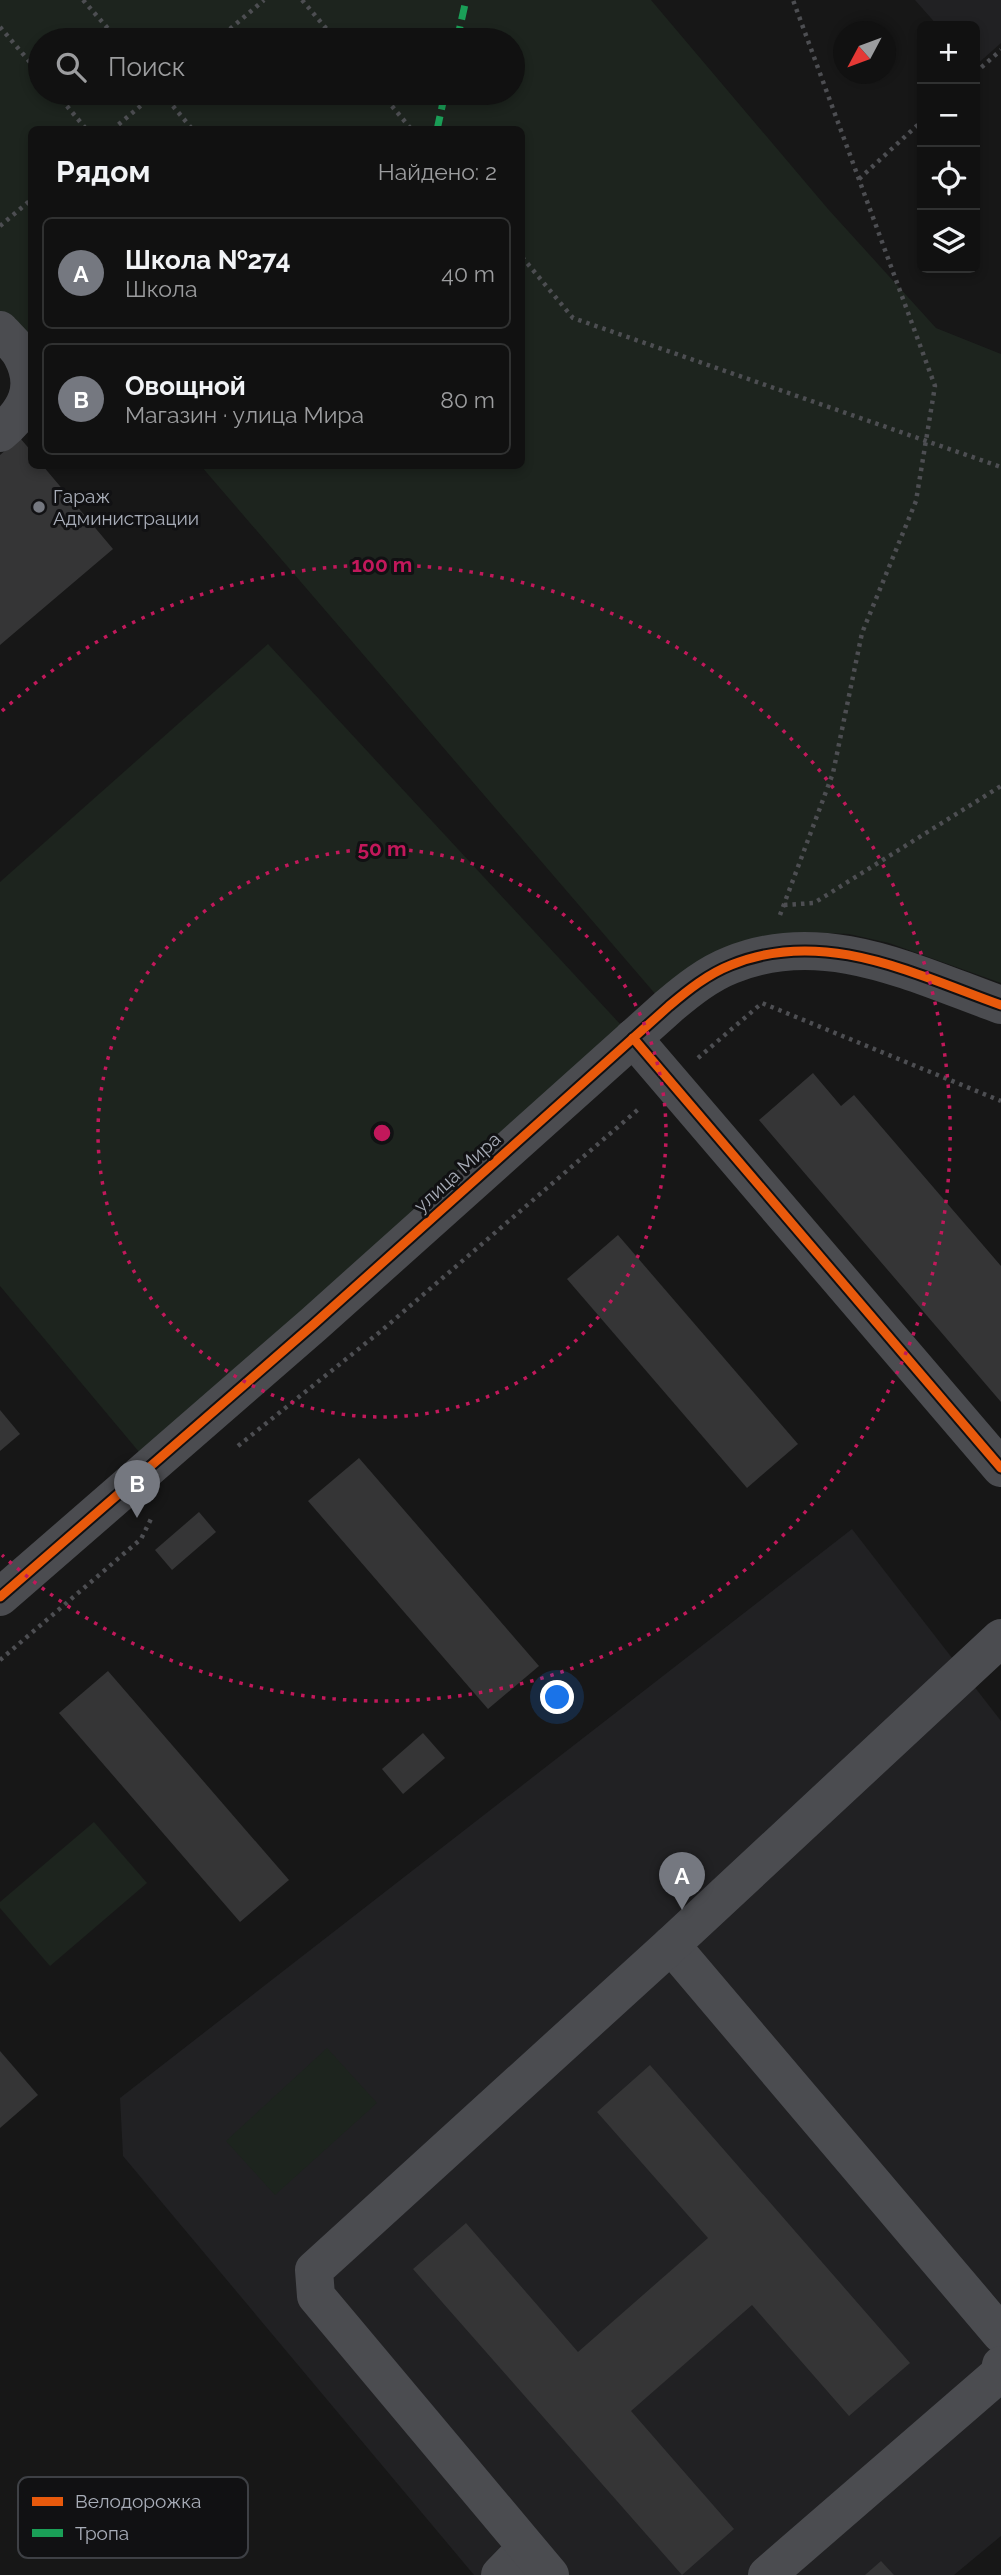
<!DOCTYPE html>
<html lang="ru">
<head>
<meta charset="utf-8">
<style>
	body { margin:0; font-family:Raleway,sans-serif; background:#1a1a1a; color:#f1f3f6 }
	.controls { position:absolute; right:21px; top:21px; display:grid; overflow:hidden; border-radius:10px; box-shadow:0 4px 10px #0003 }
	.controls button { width:63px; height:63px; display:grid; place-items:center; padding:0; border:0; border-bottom:2px solid #303131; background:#111; color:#f1f3f6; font:35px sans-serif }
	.compass { position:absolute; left:833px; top:21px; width:63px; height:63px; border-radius:50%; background:#111; box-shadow:0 4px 10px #0003; rotate:229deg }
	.you { position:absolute; left:558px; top:1698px; width:24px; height:24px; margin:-18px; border:5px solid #fff; border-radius:50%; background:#1a73e8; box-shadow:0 0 0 10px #1a73e833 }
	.badge { display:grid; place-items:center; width:46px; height:46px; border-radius:50%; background:#757880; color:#fff; font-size:23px; font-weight:700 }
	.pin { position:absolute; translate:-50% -58px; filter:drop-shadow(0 2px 4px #0008) }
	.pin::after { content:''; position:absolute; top:37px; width:24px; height:21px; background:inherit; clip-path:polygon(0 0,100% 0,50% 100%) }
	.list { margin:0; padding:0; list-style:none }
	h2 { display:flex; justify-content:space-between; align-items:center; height:91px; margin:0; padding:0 28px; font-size:30px }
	h2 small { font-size:23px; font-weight:400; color:#9c9d9f }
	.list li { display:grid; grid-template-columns:46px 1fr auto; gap:21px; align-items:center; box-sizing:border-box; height:112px; margin:0 14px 14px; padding:0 14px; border:2px solid #303131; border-radius:10px }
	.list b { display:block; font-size:26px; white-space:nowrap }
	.list p { margin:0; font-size:23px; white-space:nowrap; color:#9c9d9f }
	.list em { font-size:23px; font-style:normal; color:#9c9d9f }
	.icon { flex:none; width:38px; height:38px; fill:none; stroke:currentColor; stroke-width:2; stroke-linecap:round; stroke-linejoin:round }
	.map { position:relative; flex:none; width:1001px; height:2575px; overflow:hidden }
	.search { position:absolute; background:#111; box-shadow:0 4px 10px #0003; left:28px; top:28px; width:497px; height:77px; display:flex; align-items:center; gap:18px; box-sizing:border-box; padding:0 24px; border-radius:38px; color:#9c9d9f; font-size:26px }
	.panel { position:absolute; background:#111; box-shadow:0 4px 10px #0003; left:28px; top:126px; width:497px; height:343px; border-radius:10px }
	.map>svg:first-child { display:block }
	.built { fill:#212123 }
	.green { fill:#1d241e; fill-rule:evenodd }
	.building { fill:#353536 }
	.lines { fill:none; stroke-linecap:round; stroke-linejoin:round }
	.path { stroke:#4d4e52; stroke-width:4.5; stroke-dasharray:3.5 5; stroke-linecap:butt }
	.minor { stroke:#4b4c50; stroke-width:38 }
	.quiet { stroke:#1a9f57; stroke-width:7; stroke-dasharray:14 7; stroke-linecap:butt }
	.cycleway-casing { stroke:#111113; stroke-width:13 }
	.cycleway { stroke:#e8590c; stroke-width:9 }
	.ring { fill:none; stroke:#c2185b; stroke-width:3.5; stroke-dasharray:3.5 7 }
	.poi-dot { fill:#757880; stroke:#111113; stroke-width:2.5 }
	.labels { text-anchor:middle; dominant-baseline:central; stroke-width:6; stroke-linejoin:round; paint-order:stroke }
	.poi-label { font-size:19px; fill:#a8adb8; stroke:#111113; text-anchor:start }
	.street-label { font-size:19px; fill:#a8adb8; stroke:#111113 }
	.key { fill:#111113; stroke:#3e4045; stroke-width:2 }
	.key-label { font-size:19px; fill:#a8adb8 }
	.centre { fill:#c2185b; stroke:#111113; stroke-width:3.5 }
	.ring-label { font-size:21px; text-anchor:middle; font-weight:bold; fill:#c2185b; stroke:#111113; stroke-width:6; stroke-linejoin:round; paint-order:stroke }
</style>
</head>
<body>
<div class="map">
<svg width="1001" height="2575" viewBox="0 0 1001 2575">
	<rect width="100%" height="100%" fill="#171717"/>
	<g class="built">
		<path d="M915,0H1001V43L975,66V26H938Z"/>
		<path d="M852,1529L1001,1721V2536L954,2575H474L123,2156L120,2098Z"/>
	</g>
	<g class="green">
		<path d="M0,0H651L828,209L936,328L1001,354V983L889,943L849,934L806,932L657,996L201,466H522V130H32L31,347L0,311ZM40,40H513V93H40Z"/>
		<path d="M268,644L633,1038L150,1465L0,1286V882Z"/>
		<path d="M94,1822L147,1883L50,1966L0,1908V1902Z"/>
		<path d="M327,2048L377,2103L275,2195L226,2141Z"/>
	</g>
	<g class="building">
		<path d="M20,438L32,452V466H43L113,549L0,645V455Z"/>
		<path d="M813,1073L841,1106L854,1095L1001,1266V1402L759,1120Z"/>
		<path d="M618,1235L798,1444L747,1488L567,1279Z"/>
		<path d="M0,1410L20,1434L0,1451Z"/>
		<path d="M359,1458L539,1666L488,1709L308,1501Z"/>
		<path d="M199,1512L216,1532L172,1570L155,1550Z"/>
		<path d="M108,1671L289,1880L240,1922L59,1713Z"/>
		<path d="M423,1733L445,1758L403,1794L382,1769Z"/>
		<path d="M0,2051L38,2095L0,2128Z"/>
		<path d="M650,2065L910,2363L849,2416L752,2305L631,2411L734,2529L682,2575L413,2269L466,2223L578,2352L708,2238L597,2112Z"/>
		<path d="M881,2561L894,2575H865Z"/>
	</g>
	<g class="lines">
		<g class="path">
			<path d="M83,0L118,40"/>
			<path d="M302,0L336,40"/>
			<path d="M0,27L40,74"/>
			<path d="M217,40L264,0"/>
			<path d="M975,73L1001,50"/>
			<path d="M56,93L87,130"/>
			<path d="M162,93L193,130"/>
			<path d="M381,93L412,130"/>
			<path d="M112,130L156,93"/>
			<path d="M859,179L922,121"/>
			<path d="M0,226L32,199"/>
			<path d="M522,257L573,318L1001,467"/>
			<path d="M784,905L814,903L1001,786"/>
			<path d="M780,915L833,773L862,633L916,501L935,386L793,0"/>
			<path d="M698,1058L762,1003L1001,1101"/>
			<path d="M238,1446L381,1331L641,1107"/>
			<path d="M0,1660L141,1539L151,1519"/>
		</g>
		<g class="minor">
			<path d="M0,330C7,338 17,346 22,356C39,388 25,412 0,433"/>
			<path d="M633,1038L1001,1468"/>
			<path d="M0,1597L314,1324L669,1006C688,990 708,974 731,965C824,927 914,974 1001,1005"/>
			<path d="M671,1945L1001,2334"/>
			<path d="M500,2575L526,2548"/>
			<path d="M550,2575L316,2296L314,2270L671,1945L1001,1638"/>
			<path d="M767,2575L999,2374L1001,2365"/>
		</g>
		<g class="quiet">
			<path d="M457,40L466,0"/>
			<path d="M437,130L445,93"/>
		</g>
		<g class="cycleway-casing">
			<g id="cycleway">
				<path d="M633,1038L1001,1468"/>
				<path d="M0,1597L314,1324L669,1006C688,990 708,974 731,965C824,927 914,974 1001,1005"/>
			</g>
		</g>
		<use href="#cycleway" class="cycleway"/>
	</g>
	<g class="ring">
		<circle cx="382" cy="1133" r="284"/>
		<path d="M2 711A568 568 0 1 1 2 1555"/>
	</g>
	<circle class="poi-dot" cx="39" cy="507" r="7"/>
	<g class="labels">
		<g class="poi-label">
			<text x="53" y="496">Гараж<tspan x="53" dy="22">Администрации</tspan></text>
		</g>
		<g class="street-label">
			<text transform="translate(457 1172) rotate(-42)">улица Мира</text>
		</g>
	</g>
	<rect x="18" y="2477" width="230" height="81" rx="10" class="key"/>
	<rect x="32" y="2497" width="31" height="9" fill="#e8590c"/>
	<rect x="32" y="2529" width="31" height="8" fill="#1a9f57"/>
	<g class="key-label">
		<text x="75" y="2508">Велодорожка</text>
		<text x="75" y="2540">Тропа</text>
	</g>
	<circle cx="382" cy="1133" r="10" class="centre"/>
	<g class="ring-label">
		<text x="382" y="572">100 m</text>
		<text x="382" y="856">50 m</text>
	</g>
</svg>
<div class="controls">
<button>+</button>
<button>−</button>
<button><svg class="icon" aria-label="locate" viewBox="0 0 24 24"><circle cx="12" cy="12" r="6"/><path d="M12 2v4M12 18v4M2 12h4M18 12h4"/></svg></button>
<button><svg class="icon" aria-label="layers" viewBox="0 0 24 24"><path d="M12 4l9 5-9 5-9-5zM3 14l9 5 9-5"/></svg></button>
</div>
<svg class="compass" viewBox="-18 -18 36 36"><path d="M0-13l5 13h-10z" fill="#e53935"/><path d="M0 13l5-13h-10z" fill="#9c9d9f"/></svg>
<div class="you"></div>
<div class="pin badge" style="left:682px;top:1910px">A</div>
<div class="pin badge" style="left:137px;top:1518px">B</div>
<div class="search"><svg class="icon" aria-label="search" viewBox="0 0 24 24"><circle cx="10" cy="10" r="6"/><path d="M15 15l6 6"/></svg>Поиск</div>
<section class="panel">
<h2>Рядом<small>Найдено: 2</small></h2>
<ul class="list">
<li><span class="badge">A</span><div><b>Школа №274</b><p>Школа</p></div><em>40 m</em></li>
<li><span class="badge">B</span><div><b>Овощной</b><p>Магазин · улица Мира</p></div><em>80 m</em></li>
</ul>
</section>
</div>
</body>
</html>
